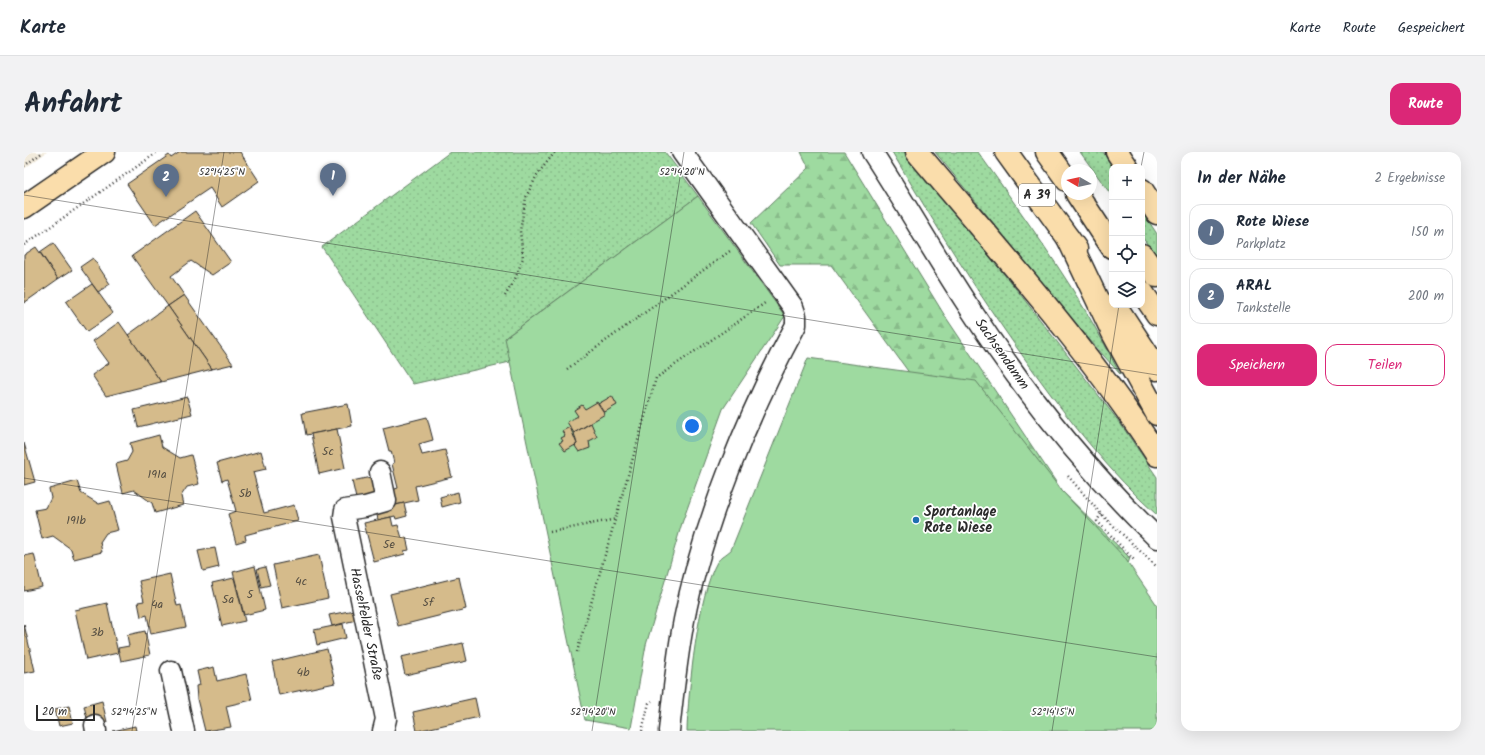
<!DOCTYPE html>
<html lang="de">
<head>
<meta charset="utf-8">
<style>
	body { margin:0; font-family:Kalam,sans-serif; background:#f2f2f3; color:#1f2937 }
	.controls { position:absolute; right:12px; top:12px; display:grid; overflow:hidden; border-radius:8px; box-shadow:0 4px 16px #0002 }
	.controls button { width:36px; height:36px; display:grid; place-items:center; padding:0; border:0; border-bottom:1px solid #e0e1e3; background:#fff; color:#1f2937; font:20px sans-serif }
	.compass { position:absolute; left:1037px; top:12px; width:36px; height:36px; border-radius:50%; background:#fff; box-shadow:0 4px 16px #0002; rotate:279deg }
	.scale { position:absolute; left:12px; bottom:10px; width:59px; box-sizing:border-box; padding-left:4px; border:2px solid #2b2b2b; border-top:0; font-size:11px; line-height:14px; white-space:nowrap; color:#2b2b2b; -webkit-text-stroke:3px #fff; paint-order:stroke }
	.you { position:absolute; left:668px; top:274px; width:14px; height:14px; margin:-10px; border:3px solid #fff; border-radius:50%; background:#1a73e8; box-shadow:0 0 0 6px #1a73e833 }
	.badge { display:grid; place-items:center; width:26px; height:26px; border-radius:50%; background:#db2777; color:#fff; font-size:13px; font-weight:700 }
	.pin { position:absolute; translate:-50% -33px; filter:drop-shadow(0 1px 2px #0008) }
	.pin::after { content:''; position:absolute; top:21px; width:14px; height:12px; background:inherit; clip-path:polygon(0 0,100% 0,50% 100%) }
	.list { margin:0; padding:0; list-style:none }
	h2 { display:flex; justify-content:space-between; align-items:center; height:52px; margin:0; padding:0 16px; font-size:17px }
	h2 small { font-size:13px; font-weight:400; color:#747a83 }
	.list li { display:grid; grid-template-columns:26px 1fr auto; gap:12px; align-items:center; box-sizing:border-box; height:56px; margin:0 8px 8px; padding:0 8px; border:1px solid #e0e1e3; border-radius:12px }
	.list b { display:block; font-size:15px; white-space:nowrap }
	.list p { margin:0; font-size:13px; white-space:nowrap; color:#747a83 }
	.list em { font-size:13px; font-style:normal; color:#747a83 }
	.actions { display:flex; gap:8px; padding:12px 16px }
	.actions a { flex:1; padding:9px 0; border:1px solid #db2777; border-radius:12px; text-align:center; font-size:14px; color:#db2777 }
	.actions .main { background:#db2777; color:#fff }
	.icon { flex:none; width:22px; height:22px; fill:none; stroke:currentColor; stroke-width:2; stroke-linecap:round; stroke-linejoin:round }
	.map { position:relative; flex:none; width:1133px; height:579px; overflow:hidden; border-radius:12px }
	header { display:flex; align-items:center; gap:24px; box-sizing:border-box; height:56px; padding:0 20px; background:#fff; border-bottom:1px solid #e0e1e3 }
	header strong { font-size:19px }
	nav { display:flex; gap:22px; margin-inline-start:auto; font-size:14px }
	.intro { display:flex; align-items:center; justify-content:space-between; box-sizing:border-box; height:96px; padding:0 24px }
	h1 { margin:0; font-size:28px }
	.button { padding:10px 18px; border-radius:12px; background:#db2777; color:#fff; font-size:14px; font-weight:700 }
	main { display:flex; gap:24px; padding:0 24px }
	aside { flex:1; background:#fff; border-radius:12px; box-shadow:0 4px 16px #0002 }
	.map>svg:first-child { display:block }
	.built { fill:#f2ebdc }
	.grass { fill:url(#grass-dots); stroke:#648266 }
	.forest { fill:url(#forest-firs); stroke:#648266 }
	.garden { fill:#9edaa0; stroke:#648266 }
	.building { fill:#d5bb8b; stroke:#2b2b2b }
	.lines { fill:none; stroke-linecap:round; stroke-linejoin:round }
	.minor-casing { stroke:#2b2b2b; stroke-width:23 }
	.major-casing { stroke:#2b2b2b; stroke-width:25 }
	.highway-casing { stroke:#2b2b2b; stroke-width:25 }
	.path { stroke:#2b2b2b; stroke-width:2.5; stroke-dasharray:1 3; stroke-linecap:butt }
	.minor { stroke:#fff; stroke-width:20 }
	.major { stroke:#faddab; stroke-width:22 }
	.highway { stroke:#faddab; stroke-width:22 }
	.ticks { fill:none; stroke:#2b2b2b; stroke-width:1; stroke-opacity:0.45 }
	.poi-dot { fill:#1f6fb2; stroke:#fff; stroke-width:1.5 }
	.labels { text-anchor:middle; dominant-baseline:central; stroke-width:3.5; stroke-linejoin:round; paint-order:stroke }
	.number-label { font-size:12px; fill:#564f43 }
	.shield { fill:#fff; stroke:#6b6b6b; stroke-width:1 }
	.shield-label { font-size:13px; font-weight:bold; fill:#2b2b2b }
	.street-label { font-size:14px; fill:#2b2b2b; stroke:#fff }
	.poi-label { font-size:14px; font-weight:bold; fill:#2b2b2b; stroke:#fff; text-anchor:start }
	.ticks-label { font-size:10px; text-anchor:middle; fill:#2b2b2b; stroke:#fff; stroke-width:3.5; stroke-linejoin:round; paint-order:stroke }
</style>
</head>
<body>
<header>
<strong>Karte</strong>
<nav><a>Karte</a><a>Route</a><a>Gespeichert</a></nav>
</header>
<div class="intro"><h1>Anfahrt</h1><a class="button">Route</a></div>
<main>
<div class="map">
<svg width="1133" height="579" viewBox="0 0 1133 579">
	<defs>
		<pattern id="grass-dots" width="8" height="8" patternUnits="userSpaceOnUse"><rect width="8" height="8" fill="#9edaa0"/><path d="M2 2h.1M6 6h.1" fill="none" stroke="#88bb8a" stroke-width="1.8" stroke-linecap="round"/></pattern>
		<pattern id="forest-firs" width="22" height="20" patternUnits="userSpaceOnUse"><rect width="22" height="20" fill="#9edaa0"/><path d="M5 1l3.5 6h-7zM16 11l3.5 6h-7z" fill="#88bb8a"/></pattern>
	</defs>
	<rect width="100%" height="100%" fill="#fff"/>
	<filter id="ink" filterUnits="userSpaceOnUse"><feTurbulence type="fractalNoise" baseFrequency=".025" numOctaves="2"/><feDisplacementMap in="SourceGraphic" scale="8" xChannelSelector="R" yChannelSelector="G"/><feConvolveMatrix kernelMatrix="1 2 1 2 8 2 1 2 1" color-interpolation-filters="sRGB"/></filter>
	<g filter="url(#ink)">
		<path class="built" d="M0,0H23L0,17Z"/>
		<g class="grass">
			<path d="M426,0H641L674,44L482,185L486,210L389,232L298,95Z"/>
			<path d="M868,0H881L996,142L1096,271L1133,325V363C1086,321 1048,272 1011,221C959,150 913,76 868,0Z"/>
			<path d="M911,0H954C1006,73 1056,141 1096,222L1064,186Z"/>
			<path d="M1056,0H1079L1089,15L1088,44Z"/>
			<path d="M1118,59L1133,82V105L1118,85Z"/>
		</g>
		<path class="forest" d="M777,0H820L921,164L1038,339L1106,406L1099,426L939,295L807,113H756L727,71L785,16Z"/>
		<g class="garden">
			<path d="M674,44L761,164L699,257L658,371L622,493L607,576L561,568L481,186Z"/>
			<path d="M784,206L952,229L1038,339L1100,405L1133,453V579H663C664,540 674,443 693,410C696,406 702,402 707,398Z"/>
		</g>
		<g class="building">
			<path d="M156,0H216L235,29L198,55L186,36L131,73L103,32L145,3L147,6Z"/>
			<path d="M171,59L207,110L188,123L167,109L147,124L160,143L144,154L108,104Z"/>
			<path d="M29,91L48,118L34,127L16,100Z"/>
			<path d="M12,95L34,127L0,151V103Z"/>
			<path d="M69,106L86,132L74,140L56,115Z"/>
			<path d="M68,132L89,161L63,180L42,150Z"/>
			<path d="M160,143L209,212L188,217L144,154Z"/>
			<path d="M144,154L188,217L137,230L104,183Z"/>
			<path d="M95,170L137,230L82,244L68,223L85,211L69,189Z"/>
			<path d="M588,244L593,253L579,261L574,252Z"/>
			<path d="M163,245L168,262L114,275L110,258Z"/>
			<path d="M573,250L581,262L550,281L543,270L554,264L550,258L558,253L561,257Z"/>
			<path d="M324,252L328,274L282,283L278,261Z"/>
			<path d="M403,265L409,288L395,292L398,303L421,298L428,325L391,334L394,348L371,353L368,338L374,336L368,312L370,311L367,299H365L359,276Z"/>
			<path d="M567,271L573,285L565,289L566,296L555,300L551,294L553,292L550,281Z"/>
			<path d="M546,275L553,292L541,299L535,291L539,289L537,286L541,284L538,279Z"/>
			<path d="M313,277L321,316L295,322L287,282Z"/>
			<path d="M135,283L138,295L156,306L167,303L175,332L163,335L157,344L159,353L131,361L128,351L110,338L99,341L92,312L103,309L108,300L106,291Z"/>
			<path d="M0,291L11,330L0,333Z"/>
			<path d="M237,299L242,317L229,320L240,361L270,353L274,369L221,383L222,388L212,391L204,362L212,359L203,327L198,329L193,311Z"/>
			<path d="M347,325L352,347L333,351L328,329Z"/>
			<path d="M53,329L57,341L75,352L86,349L94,378L82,381L76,390L78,400L50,407L47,397L29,384L18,387L11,358L22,356L27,346L25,337Z"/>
			<path d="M434,340L436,350L418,355L416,345Z"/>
			<path d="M380,351L383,364L372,367L371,364L354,368L352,358Z"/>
			<path d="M367,365L369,374L374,373L378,386L382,385L385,398L380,399L381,402L350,410L340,371Z"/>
			<path d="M191,396L195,415L179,419L174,399Z"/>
			<path d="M10,402L18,435L0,439V404Z"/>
			<path d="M295,403L304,446L258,456L249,413Z"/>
			<path d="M231,414L241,458L220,463L209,420Z"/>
			<path d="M241,415L246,433L237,435L233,417Z"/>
			<path d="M146,422L153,454L157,453L162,475L127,482L123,463L117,465L114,450L120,449L115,429Z"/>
			<path d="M435,425L442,457L374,474L366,442Z"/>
			<path d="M210,426L221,469L198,474L188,431Z"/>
			<path d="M83,451L94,501L62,508L51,458Z"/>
			<path d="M330,458L332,468L308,474L305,463Z"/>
			<path d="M0,472L11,519L0,521Z"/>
			<path d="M319,472L322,486L293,493L290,478Z"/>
			<path d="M121,479L126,503L97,509L94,496L105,494L103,483Z"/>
			<path d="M439,491L443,509L381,523L377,505Z"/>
			<path d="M303,497L311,531L255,543L248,510Z"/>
			<path d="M190,515L193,529L222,522L228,548L202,554L207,575L181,579L173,547L172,534L176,533L173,519Z"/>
			<path d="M451,546L455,565L393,579L389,560Z"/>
			<path d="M78,549L83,570L65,575L60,554Z"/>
			<path d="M45,554L49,571L35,574L31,557Z"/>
			<path d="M111,574L112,579H89Z"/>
		</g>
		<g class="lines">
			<g class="minor-casing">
				<g id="minor">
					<path d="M848,0C880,49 909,100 941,149C996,234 1060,316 1133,386"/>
					<path d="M356,320L362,349L341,355L321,358L320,365L362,567L359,579"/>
					<path d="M147,519L160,579"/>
					<path d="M71,573L72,579"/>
					<path d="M645,579C649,542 653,504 660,468C679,371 725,260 772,173V164L769,155L658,0"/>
				</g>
			</g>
			<g class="major-casing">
				<g id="major">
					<path d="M1093,0L1103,15"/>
					<path d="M1118,38L1133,61"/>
					<path d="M0,55L80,0"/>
				</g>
			</g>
			<g class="highway-casing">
				<g id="highway">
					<path d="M893,0C976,99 1063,195 1133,303"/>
					<path d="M982,0L1052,97"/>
					<path d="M1023,0L1043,28"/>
					<path d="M1053,42L1088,95"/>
					<path d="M1044,86L1090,183L1133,262"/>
					<path d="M1118,103L1133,124"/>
					<path d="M1118,140L1133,162"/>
					<path d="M1091,153L1133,217"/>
				</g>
			</g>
			<g class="path">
				<path d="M0,14L19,0"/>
				<path d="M0,93L134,0"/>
				<path d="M481,144L491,127L499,106L496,79L502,45L513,23L531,0"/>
				<path d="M543,217L706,99"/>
				<path d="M1044,324L1077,362L1133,415"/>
				<path d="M1077,362L1073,369L1111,409"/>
				<path d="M526,380L592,367"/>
				<path d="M553,500L632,226L741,151"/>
				<path d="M618,579L625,551L628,549"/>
			</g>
			<use href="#minor" class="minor"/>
			<use href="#major" class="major"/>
			<use href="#highway" class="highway"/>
		</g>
	</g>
	<path class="ticks" d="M1117,15L1120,0M0,43L1133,223M0,326L1133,505M108,579L200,0M568,579L660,0M1028,579L1095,153"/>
	<circle class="poi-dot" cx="892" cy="368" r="4"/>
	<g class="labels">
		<g class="number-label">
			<text x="304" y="299">5c</text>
			<text x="133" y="322">191a</text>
			<text x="221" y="341">5b</text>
			<text x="52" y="368">191b</text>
			<text x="365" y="392">5e</text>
			<text x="277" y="429">4c</text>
			<text x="226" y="442">5</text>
			<text x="204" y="447">5a</text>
			<text x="404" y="450">5f</text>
			<text x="133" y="452">4a</text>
			<text x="73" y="480">3b</text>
			<text x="279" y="520">4b</text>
		</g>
		<rect class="shield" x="995" y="32" width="36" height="22" rx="3"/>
		<g class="shield-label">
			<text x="1013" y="43">A 39</text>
		</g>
		<g class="street-label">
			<text transform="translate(978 202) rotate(55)">Sachsendamm</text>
			<text transform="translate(342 472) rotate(78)">Hasselfelder Straße</text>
		</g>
		<g class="poi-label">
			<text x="900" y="360">Sportanlage<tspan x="900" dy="16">Rote Wiese</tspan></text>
		</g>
	</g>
	<g class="ticks-label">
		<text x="198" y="23">52°14'25"N</text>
		<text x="658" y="23">52°14'20"N</text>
		<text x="110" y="563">52°14'25"N</text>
		<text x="569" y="563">52°14'20"N</text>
		<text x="1029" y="563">52°14'15"N</text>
	</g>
</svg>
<div class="controls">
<button>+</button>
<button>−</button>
<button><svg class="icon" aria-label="locate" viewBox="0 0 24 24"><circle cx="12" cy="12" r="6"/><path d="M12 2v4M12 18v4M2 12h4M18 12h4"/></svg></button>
<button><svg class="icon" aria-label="layers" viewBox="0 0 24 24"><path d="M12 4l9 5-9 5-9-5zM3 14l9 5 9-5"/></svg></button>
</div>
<svg class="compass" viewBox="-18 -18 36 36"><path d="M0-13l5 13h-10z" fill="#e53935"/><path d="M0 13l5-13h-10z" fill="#747a83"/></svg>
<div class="scale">20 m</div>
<div class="you"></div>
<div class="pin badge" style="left:309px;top:44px;background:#5c6f8a">1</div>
<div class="pin badge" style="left:142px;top:45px;background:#5c6f8a">2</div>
</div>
<aside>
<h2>In der Nähe<small>2 Ergebnisse</small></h2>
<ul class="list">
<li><span class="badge" style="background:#5c6f8a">1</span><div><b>Rote Wiese</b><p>Parkplatz</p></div><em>150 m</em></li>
<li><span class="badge" style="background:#5c6f8a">2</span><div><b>ARAL</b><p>Tankstelle</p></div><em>200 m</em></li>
</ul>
<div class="actions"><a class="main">Speichern</a><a>Teilen</a></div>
</aside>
</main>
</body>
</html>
